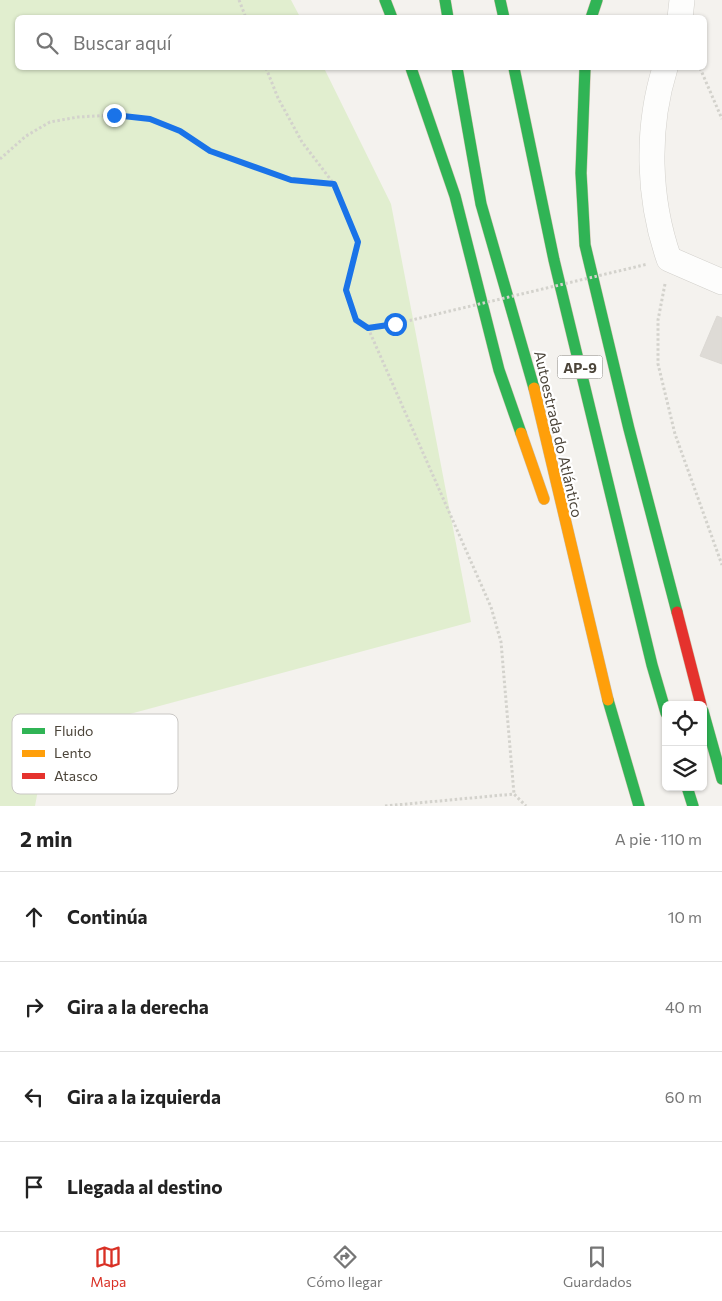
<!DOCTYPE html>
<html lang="es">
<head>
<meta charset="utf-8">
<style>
	body { margin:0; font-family:Commissioner,sans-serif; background:#f6f6f6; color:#222 }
	.controls { position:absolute; right:15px; bottom:15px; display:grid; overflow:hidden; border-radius:8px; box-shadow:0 1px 4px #0004 }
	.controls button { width:45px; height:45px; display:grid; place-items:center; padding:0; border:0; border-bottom:1px solid #e0e0e0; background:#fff; color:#222; font:25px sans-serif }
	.stop { position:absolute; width:15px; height:15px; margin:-11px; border:4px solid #1a73e8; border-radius:50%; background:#fff }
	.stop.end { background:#1a73e8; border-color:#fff; box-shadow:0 1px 5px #0008 }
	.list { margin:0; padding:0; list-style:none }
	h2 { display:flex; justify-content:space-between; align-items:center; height:65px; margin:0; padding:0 20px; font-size:21px }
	h2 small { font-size:16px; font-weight:400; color:#767676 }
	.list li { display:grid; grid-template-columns:32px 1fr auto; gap:15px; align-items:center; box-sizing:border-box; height:90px; padding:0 20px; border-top:1px solid #e0e0e0 }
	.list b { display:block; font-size:19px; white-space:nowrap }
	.list em { font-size:16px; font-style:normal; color:#767676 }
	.icon { flex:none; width:28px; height:28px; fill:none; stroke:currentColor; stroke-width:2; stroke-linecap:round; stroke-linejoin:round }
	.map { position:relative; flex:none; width:722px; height:806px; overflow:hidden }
	.search { position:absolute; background:#fff; box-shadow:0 1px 4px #0004; left:15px; right:15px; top:15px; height:55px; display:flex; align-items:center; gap:12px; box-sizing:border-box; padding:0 18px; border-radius:8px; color:#767676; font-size:19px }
	.sheet { height:425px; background:#fff }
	nav { display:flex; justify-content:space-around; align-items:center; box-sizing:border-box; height:70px; border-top:1px solid #e0e0e0; background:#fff; font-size:14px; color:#767676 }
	nav a { display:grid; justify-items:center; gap:2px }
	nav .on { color:#d93025 }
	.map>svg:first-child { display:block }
	.green { fill:#e1eecf }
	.building { fill:#dedbd6; stroke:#dcd9d4 }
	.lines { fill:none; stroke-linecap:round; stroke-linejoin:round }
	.street-casing { stroke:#d2d0cb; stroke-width:26 }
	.fast-casing { stroke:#ccbfa9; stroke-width:12 }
	.slow-casing { stroke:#ccbfa9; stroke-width:12 }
	.jam-casing { stroke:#ccbfa9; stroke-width:12 }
	.path { stroke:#d3d2cc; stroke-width:3; stroke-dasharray:2.5 2.5; stroke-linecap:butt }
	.street { stroke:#fdfdfc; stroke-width:25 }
	.fast { stroke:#30b455; stroke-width:11 }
	.slow { stroke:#ff9f0a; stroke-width:11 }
	.jam { stroke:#e5322d; stroke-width:11 }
	.path-bridge { stroke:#d3d2cc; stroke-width:3; stroke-dasharray:2.5 2.5; stroke-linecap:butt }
	.route { stroke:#1a73e8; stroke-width:6 }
	.labels { text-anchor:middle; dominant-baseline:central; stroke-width:4.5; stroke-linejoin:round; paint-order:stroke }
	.shield { fill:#fff; stroke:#817c74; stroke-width:1 }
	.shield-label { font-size:14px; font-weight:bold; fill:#4b4439 }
	.street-label { font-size:15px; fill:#4b4439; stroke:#fff }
	.key { fill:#fff; stroke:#c9c7c4; stroke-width:1 }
	.key-label { font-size:14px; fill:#4b4439 }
</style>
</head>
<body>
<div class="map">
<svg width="722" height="806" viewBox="0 0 722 806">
	<rect width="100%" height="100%" fill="#f4f2ee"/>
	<path class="green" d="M0,0H291L300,17L18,18V68H324L391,204L471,622L48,736L35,806H0Z"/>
	<path class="building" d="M717,316L722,318V364L700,356Z"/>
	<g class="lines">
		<g class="street-casing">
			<g id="street">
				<path d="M680,18L682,0"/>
				<path d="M665,68C646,129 648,199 669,259L722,282"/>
			</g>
		</g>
		<g class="fast-casing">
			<g id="fast">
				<path d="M385,0L392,18"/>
				<path d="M445,0L448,18"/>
				<path d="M500,0L504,18"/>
				<path d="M591,18L597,0"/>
				<path d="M411,68L455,196L499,370L521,433"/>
				<path d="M457,68L481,204L534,388"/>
				<path d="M514,68L554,260L652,665L666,713"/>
				<path d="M585,68L581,173L585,245L629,429L677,612"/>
				<path d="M608,700L639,806"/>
				<path d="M703,711L722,779"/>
				<path d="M687,787L693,806"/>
			</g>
		</g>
		<g class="slow-casing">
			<g id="slow">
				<path d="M534,388L608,700"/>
				<path d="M521,433L544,499"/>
			</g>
		</g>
		<g class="jam-casing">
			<path id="jam" d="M677,612L701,705"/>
		</g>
		<g class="path">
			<path d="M239,0L246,18"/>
			<path d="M266,68L278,98L302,142L334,184L358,242L346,290L356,319L368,328L395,324"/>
			<path d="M700,68L722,119"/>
			<path d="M0,159L26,136L50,122L78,117L114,115L150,119L180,131L210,151L291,179L334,184"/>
			<path d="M665,284L658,320V364L675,434L722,565"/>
			<path d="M368,328L491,607L501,642L514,794"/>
			<path d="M385,806L514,794L526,806"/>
		</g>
		<use href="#street" class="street"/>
		<use href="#fast" class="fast"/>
		<use href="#slow" class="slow"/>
		<use href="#jam" class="jam"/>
		<path class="path-bridge" d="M395,324L648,264"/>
	</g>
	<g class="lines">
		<path class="route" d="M114,115L150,119L180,131L210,151L291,180L334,184L358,242L346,290L356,320L368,328L395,324"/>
	</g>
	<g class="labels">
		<rect class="shield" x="557.5" y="355.5" width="45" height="23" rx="4"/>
		<g class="shield-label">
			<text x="580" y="367">AP-9</text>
		</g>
		<g class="street-label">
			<text transform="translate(559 434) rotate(77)">Autoestrada do Atlántico</text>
		</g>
	</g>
	<rect x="12" y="714" width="166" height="80" rx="8" class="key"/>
	<rect x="22" y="728" width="23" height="6" fill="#30b455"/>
	<rect x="22" y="750" width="23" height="7" fill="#ff9f0a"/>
	<rect x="22" y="773" width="23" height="6" fill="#e5322d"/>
	<g class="key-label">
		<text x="54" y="736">Fluido</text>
		<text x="54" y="758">Lento</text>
		<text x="54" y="781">Atasco</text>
	</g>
</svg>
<div class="controls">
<button><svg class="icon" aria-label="locate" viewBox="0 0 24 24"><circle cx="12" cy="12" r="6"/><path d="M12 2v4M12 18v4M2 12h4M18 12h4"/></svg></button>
<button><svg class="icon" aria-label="layers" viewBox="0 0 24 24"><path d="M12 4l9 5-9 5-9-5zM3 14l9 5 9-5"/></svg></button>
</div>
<div class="stop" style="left:395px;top:324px"></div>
<div class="stop end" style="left:114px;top:115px"></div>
<div class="search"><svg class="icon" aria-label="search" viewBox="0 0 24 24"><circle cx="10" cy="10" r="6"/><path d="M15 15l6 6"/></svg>Buscar aquí</div>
</div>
<section class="sheet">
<h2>2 min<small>A pie · 110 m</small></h2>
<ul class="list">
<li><svg class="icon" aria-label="ahead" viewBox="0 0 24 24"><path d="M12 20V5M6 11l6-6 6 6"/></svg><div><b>Continúa</b></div><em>10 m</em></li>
<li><svg class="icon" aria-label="right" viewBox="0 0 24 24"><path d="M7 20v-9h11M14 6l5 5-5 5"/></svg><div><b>Gira a la derecha</b></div><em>40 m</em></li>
<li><svg class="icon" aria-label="left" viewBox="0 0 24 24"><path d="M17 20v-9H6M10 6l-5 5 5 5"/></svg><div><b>Gira a la izquierda</b></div><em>60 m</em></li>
<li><svg class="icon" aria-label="arrive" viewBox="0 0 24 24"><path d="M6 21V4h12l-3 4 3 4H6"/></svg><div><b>Llegada al destino</b></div></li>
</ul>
</section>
<nav>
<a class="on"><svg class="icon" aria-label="map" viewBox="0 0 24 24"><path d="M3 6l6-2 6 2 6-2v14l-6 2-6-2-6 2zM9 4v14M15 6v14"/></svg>Mapa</a>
<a><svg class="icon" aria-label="directions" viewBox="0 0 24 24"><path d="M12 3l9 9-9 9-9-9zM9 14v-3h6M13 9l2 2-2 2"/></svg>Cómo llegar</a>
<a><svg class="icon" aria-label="saved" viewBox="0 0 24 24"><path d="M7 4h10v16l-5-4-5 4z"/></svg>Guardados</a>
</nav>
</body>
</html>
